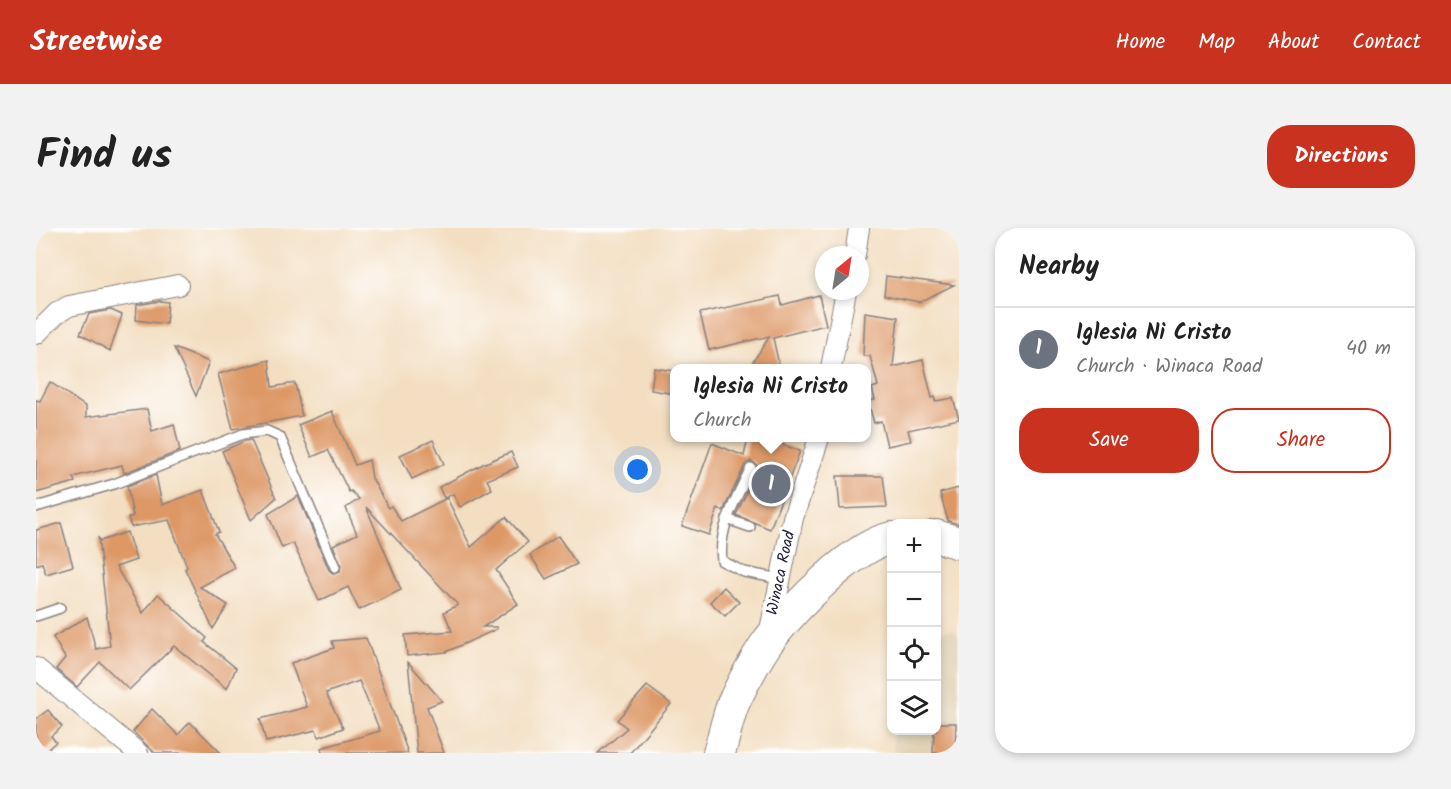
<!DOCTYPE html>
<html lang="en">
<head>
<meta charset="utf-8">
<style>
	body { margin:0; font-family:Kalam,sans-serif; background:#f2f2f2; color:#222 }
	.controls { position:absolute; right:18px; bottom:18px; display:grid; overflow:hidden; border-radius:12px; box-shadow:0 3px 9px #0003 }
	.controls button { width:54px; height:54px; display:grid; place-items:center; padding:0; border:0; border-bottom:2px solid #e0e0e0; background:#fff; color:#222; font:30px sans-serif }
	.compass { position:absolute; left:779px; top:18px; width:54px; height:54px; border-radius:50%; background:#fff; box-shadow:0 3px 9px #0003; rotate:30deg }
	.you { position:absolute; left:602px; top:242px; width:21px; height:21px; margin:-15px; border:4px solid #fff; border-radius:50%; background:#1a73e8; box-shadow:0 0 0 9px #1a73e833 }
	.badge { display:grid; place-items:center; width:39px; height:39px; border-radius:50%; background:#c8321e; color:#fff; font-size:20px; font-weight:700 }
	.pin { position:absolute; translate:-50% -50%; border:3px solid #fff; box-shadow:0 2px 6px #0006 }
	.popup { position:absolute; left:634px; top:136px; width:201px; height:78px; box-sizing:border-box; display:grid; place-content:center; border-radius:12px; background:#fff; filter:drop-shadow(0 2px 4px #0005); font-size:20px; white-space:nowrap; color:#767676 }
	.popup b { font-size:22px; color:#222 }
	.popup::after { content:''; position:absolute; left:50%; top:100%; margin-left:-12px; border:12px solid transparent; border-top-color:#fff }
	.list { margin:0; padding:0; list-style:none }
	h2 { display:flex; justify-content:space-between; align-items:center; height:78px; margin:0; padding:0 24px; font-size:26px }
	h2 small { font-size:20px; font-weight:400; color:#767676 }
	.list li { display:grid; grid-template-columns:39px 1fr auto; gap:18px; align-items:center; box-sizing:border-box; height:84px; padding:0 24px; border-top:2px solid #e0e0e0 }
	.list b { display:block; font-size:22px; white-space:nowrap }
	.list p { margin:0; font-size:20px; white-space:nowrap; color:#767676 }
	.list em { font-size:20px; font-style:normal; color:#767676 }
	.actions { display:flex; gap:12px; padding:18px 24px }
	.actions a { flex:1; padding:14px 0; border:2px solid #c8321e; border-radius:24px; text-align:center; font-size:21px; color:#c8321e }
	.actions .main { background:#c8321e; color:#fff }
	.icon { flex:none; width:33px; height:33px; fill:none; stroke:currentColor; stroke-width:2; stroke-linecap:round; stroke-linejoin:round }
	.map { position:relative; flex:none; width:923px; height:525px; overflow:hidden; border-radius:24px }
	header { display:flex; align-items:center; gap:36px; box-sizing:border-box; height:84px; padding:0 30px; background:#c8321e; color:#fff }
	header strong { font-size:28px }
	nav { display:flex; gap:33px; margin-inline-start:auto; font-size:21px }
	.intro { display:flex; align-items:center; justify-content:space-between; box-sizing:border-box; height:144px; padding:0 36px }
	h1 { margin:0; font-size:42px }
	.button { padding:15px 27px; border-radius:24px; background:#c8321e; color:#fff; font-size:21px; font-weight:700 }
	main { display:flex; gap:36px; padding:0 36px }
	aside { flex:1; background:#fff; border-radius:24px; box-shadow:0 3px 9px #0003 }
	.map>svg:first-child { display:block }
	.built { fill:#e0d2b5 }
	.building { fill:#dd9866 }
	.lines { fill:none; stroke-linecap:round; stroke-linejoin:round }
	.service-casing { stroke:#8a807e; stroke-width:12 }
	.minor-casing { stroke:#8a807e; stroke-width:22 }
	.primary-casing { stroke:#8a807e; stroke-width:34 }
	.service { stroke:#fff; stroke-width:9 }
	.minor { stroke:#fff; stroke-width:20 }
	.primary { stroke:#fff; stroke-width:32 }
	.labels { text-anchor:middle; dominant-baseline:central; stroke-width:6; stroke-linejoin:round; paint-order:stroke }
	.street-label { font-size:16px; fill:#22223b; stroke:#fff }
</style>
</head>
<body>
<header>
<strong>Streetwise</strong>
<nav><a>Home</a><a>Map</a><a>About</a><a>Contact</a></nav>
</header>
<div class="intro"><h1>Find us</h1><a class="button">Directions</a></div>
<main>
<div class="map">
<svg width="923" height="525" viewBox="0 0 923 525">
	<rect width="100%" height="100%" fill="#fff"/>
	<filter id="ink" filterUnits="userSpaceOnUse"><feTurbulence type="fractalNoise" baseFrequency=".0167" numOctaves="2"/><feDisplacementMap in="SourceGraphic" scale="12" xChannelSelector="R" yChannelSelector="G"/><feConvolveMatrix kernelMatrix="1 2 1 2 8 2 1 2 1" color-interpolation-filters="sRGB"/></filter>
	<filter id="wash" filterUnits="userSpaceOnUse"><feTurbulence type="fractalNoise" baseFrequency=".008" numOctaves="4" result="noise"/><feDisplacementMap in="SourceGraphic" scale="24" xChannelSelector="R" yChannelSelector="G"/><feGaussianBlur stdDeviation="1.35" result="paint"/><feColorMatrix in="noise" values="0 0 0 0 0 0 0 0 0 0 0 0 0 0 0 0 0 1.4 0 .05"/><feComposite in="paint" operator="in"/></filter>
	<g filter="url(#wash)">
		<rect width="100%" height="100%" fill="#f3dec1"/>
		<path class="built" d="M917,402L923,408V525H857V503L900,502L901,403Z"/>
		<g id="blocks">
			<g class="building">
				<path d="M850,48L918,57L883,74L848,67Z"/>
				<path d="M783,67L790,97L737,110L744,141H712L734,108L673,122L664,85L744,68L746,77Z"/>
				<path d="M124,73L132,74L130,96L100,92L101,77Z"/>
				<path d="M75,82L86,87L74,123L44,106L53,86Z"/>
				<path d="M829,84L862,89L857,139L887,132L896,170L899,169V173L917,170L923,191L872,202L875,213L851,218L845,193L838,195L832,173L839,172L836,160L842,158L834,128H827Z"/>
				<path d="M138,120L173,134L160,168Z"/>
				<path d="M233,132L236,159L259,155L266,188L197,201L182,146Z"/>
				<path d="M618,140L639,143V166L615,162Z"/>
				<path d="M14,154L50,179V189L111,181L116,203L138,196L144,223L88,245L86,237L37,249L39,254L0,265V172L4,173Z"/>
				<path d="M296,183L319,237L333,232L336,250L352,280L355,278L365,293L411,270L435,319L470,289L492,314L460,342L482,376L447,399H460L461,401L410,424L371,428L369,407L416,403L408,384L422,377L330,279L365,362L323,382L312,359L283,373L257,315L246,320L232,286L262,268L293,342L298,346L304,343L305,337L297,317L321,306L310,280L323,271L315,263L313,264L292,222L276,229L262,197Z"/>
				<path d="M712,210H729L764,223L734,301L700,287L721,242V237L715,233L709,237L687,283L682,280L673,307L646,298L676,215L708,228Z"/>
				<path d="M215,212L240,270L215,292L186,223L209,213Z"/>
				<path d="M397,212L408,236L376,251L364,227Z"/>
				<path d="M475,224L482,239L451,252L456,261L424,279L417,266L408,270L403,259L447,236Z"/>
				<path d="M120,247L126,277L167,262L183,304L179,306L199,340L164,359L192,377L177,401L149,341L151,339L133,292L95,299L92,290L97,288L91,258Z"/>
				<path d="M801,248H847L851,279L804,281Z"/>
				<path d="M923,260V296L912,293L904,265Z"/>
				<path d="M25,295L37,338L10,346L6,335L0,337V302Z"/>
				<path d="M91,304L100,332L80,339L107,385L122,366L171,410L168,414L200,440L191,461L138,418L93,462L64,434L41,459L20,441L29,430L17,409L51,389L60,421L74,418L62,309L64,313Z"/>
				<path d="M522,308L541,336L510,351L494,327Z"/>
				<path d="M688,359L703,374L689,388L674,374Z"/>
				<path d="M330,410L372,525H286L285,520L344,503L323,453L290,465L307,500L283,509L280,502L230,514L224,491L271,479L255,435L298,420L296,413Z"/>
				<path d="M372,434L406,473L391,479L408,525H381Z"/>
				<path d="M611,458L635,476L594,525H562L591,500L581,492Z"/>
				<path d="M116,481L142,507L154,494L185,525H119L97,504Z"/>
				<path d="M12,482L26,499L15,508L20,514L7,525H0V491Z"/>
				<path d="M900,495H920L919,525H897L898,502H900Z"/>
			</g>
		</g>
	</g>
	<g filter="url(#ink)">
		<use href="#blocks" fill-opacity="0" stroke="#8a807e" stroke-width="1.5"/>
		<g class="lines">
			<g class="service-casing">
				<g id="service">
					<path d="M715,240C701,269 682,299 686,333L708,344L744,351"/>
					<path d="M0,279L78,256L207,206L231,203L244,209L299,339"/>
					<path d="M691,291L714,299"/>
					<path d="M0,388L24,380"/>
				</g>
			</g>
			<g class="minor-casing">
				<g id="minor">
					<path d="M819,27L823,0"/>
					<path d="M0,106L21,85L33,78L142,57"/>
					<path d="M795,140L810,63"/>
					<path d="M733,407L757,290L783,210"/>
					<path d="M0,440L102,525"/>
				</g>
			</g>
			<g class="primary-casing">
				<g id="primary">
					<path d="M900,308L923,315"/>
					<path d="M683,525C688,509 691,492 697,476C705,458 722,427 733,412C757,381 817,317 856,310"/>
				</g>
			</g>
			<use href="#service" class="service"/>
			<use href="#minor" class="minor"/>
			<use href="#primary" class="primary"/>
		</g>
	</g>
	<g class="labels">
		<g class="street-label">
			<text transform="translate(745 345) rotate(-78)">Winaca Road</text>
		</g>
	</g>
</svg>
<div class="controls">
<button>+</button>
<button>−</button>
<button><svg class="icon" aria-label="locate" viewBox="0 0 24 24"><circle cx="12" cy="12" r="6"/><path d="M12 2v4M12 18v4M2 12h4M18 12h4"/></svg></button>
<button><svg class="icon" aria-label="layers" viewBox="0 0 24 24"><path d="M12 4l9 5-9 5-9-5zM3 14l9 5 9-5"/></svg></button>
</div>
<svg class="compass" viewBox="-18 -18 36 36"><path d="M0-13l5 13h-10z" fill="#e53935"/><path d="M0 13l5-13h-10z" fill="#767676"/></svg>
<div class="you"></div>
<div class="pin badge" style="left:735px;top:256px;background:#6b7280">1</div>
<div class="popup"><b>Iglesia Ni Cristo</b>Church</div>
</div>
<aside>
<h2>Nearby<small></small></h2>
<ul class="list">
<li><span class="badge" style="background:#6b7280">1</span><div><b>Iglesia Ni Cristo</b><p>Church · Winaca Road</p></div><em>40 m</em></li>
</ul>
<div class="actions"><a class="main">Save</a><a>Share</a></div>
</aside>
</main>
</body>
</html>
